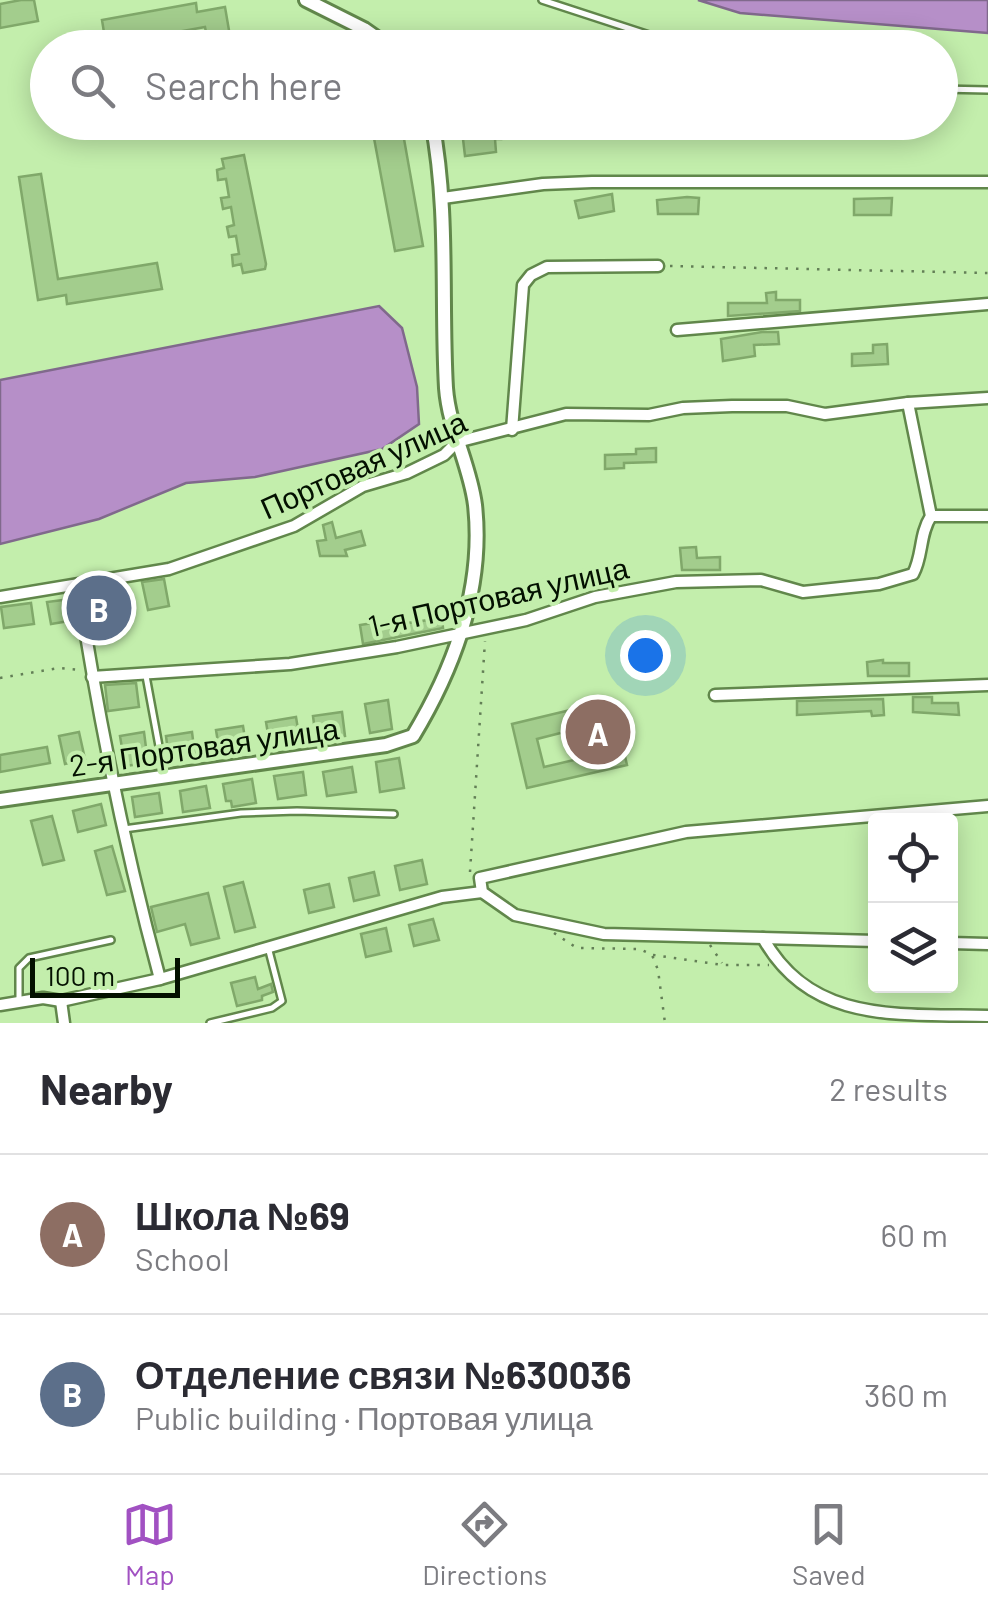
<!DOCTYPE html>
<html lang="en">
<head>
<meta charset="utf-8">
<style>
	body { margin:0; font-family:Barlow,sans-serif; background:#f2f2f3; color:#2b2b33 }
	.controls { position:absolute; right:30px; bottom:30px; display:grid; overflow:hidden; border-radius:10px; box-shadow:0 5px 25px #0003 }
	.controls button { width:90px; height:90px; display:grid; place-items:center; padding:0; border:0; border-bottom:2px solid #e1e1e2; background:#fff; color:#2b2b33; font:50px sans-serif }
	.scale { position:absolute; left:30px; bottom:25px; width:150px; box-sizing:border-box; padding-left:10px; border:5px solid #031000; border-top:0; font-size:28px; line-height:35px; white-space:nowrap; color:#031000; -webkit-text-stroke:8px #c3eeac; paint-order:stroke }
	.you { position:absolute; left:645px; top:655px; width:35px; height:35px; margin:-25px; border:8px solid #fff; border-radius:50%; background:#1a73e8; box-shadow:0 0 0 15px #1a73e833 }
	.badge { display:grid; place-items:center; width:65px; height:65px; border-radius:50%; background:#a151c2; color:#fff; font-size:32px; font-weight:700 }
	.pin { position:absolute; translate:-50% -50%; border:5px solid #fff; box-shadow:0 2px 10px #0006 }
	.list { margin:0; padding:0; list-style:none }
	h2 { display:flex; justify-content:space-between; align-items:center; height:130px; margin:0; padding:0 40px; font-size:42px }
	h2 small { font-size:32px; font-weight:400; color:#7c7c81 }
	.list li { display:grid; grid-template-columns:65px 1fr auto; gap:30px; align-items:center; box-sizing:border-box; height:160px; padding:0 40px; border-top:2px solid #e1e1e2 }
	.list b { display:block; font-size:38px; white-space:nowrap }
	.list p { margin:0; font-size:32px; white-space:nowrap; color:#7c7c81 }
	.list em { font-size:32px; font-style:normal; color:#7c7c81 }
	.icon { flex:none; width:55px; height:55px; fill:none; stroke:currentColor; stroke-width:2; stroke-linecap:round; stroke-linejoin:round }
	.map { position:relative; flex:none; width:988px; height:1023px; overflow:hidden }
	.search { position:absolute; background:#fff; box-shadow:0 5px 25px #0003; left:30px; right:30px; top:30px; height:110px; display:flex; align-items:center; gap:25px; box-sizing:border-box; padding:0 35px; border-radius:55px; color:#7c7c81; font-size:38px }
	.sheet { height:450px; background:#fff }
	nav { display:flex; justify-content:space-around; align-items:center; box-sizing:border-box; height:140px; border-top:2px solid #e1e1e2; background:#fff; font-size:28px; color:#7c7c81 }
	nav a { display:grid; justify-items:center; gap:5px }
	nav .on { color:#a151c2 }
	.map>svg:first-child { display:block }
	.water { fill:#b68fc8; stroke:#80698c; stroke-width:2.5 }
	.building { fill:#a3cd8d; stroke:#80a86a; stroke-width:2.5; fill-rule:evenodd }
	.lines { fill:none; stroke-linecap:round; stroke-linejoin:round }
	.service-casing { stroke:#61874b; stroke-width:10 }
	.minor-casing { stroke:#61874b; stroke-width:15 }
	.tertiary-casing { stroke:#61874b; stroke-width:18 }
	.path { stroke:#637f56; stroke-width:2.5; stroke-dasharray:2.5 8; stroke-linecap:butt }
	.service { stroke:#fff; stroke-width:5 }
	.minor { stroke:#fff; stroke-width:10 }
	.tertiary { stroke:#fff; stroke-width:12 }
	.labels { text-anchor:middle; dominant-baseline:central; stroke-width:8; stroke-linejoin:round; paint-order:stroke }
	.street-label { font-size:30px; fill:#031000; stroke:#c3eeac }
</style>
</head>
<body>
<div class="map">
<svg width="988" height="1023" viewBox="0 0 988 1023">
	<rect width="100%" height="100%" fill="#c3eeac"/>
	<g class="water">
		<path d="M698,0H988V33L740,13Z"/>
		<path d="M379,306L402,328L417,387L419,424L382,449L255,477L186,483L99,519L0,544V380Z"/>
	</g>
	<g class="building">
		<path d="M21,0H34L38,21L0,28V4Z"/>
		<path d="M196,3L197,12L225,7L232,48H209L205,27L106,45L102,20Z"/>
		<path d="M371,122H401L423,246L395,251Z"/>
		<path d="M461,122H499L501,139H495L496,152L465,156Z"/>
		<path d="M244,155L266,264L265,269L243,273L241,264L233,266L232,255L239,254L236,236L229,237L227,227L234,225L231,207L223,209L221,198L229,197L226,179L218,180L217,170L224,168L222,159Z"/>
		<path d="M41,174L58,279L157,263L162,289L67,304L66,295L38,300L19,177Z"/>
		<path d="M612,194L614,211L579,218L575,201Z"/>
		<path d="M687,197L699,198L698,214H658L657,200Z"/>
		<path d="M892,198L891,215H854V199Z"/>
		<path d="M776,292V300H800V311L728,316V303H767L766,293Z"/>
		<path d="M762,332H778L779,344L754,345L755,356L723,361L721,339Z"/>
		<path d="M887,344L888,364L852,366V354L873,353V345Z"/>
		<path d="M656,448V462L624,463V468L605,469V455L636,454V449Z"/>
		<path d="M332,522L336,538L361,531L365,545L345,550L347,556H320L317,541L326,540L323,525Z"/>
		<path d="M696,547L697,558L720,557V570H682L680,548Z"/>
		<path d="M164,579L169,606L148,610L142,582Z"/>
		<path d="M71,599L75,620L51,624L47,602Z"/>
		<path d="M31,603L34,624L4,628L1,607Z"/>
		<path d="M442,618L443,628L363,644L360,625L373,623L374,628Z"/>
		<path d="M883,660V663H909V676H868L867,662Z"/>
		<path d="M136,683L139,707L108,711L105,685Z"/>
		<path d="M913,697H932V703H958L959,715L913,712Z"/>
		<path d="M883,699L884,715L872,716L871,711L797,715V701Z"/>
		<path d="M388,700L392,729L370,733L365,704Z"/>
		<path d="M612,700L627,765L527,788L512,724ZM580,728L587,757L544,767L537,739Z"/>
		<path d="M342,712L345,736L316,740L313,716Z"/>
		<path d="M296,717L300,742L270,746L266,722Z"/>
		<path d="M243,726L247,751L220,755L216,730Z"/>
		<path d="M79,732L85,759L65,764L59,736Z"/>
		<path d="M144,732L148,763L125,766L120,736Z"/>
		<path d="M192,732L195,756L169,760L166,736Z"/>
		<path d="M47,747L50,763L0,772V755Z"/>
		<path d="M399,758L404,788L380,792L376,762Z"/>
		<path d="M352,767L356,792L327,796L323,772Z"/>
		<path d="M303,772L306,795L278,799L274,776Z"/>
		<path d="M252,779L256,803L232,807L231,801H226L223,784Z"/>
		<path d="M206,786L210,808L183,812L180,791Z"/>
		<path d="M159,793L162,813L135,817L132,797Z"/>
		<path d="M101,804L106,825L78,832L73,811Z"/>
		<path d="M52,816L64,860L43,865L31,821Z"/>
		<path d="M112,846L125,891L107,895L95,851Z"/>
		<path d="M422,860L427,884L400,890L395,866Z"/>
		<path d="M374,872L379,895L354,901L349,878Z"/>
		<path d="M243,882L255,927L235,932L224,887Z"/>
		<path d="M329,884L334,907L309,913L304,890Z"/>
		<path d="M208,893L219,938L191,945L185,924L157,932L151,907Z"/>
		<path d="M433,919L439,940L414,946L409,925Z"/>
		<path d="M386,928L391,951L366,957L361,934Z"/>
		<path d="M255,977L258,989L271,984L273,992L262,996V1000L237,1006L231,983Z"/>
	</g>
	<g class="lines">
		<g class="service-casing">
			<g id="service">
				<path d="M542,0L689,48"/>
				<path d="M940,89L988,90"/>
				<path d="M146,676L164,773"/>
				<path d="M124,829L241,813L297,811L394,814"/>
				<path d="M19,1001V968L29,958L111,940"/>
				<path d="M210,1023L272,1008L282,1001L268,947"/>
			</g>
		</g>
		<g class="minor-casing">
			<g id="minor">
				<path d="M443,198L543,184L592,182H988"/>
				<path d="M677,330L988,304"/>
				<path d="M512,430L523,285L531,275L547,267L658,266"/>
				<path d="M931,516H988"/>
				<path d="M78,585C98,717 125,849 160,979"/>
				<path d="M0,597L169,569L294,526L363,486L407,473L444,455L457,442L566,414L649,415L683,408L732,406H787L825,414L908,403L988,398"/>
				<path d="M92,677L290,664L397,647L526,620L595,597L676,582L761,580L803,592L879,584L913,574C923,556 919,535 931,516L908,403"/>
				<path d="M715,695L988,685"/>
				<path d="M763,938C810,1023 895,1014 988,1016"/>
				<path d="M876,941L604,934L515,915L482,892L480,878L686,832L988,806"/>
				<path d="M950,943L988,944"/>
				<path d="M61,1001L64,1023"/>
				<path d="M0,1005L43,998L61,1001L160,979L442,897L482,892"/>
			</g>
		</g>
		<g class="tertiary-casing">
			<g id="tertiary">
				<path d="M306,0L364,29L391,48"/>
				<path d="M0,800L386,745L413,736C454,668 484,587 475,505C470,465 449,429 446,388C441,299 449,211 432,122"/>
			</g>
		</g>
		<g class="path">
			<path d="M670,266L988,273"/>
			<path d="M0,678L59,668L82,670"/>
			<path d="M470,872L485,641"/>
			<path d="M554,933L577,948L640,949L652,955L658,970L665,1023"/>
			<path d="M710,945L722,963"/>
			<path d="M653,955L723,965H769"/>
		</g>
		<use href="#service" class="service"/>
		<use href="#minor" class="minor"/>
		<use href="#tertiary" class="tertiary"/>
	</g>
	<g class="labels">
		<g class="street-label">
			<text transform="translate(363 464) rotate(-24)">Портовая улица</text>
			<text transform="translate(498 596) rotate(-13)">1-я Портовая улица</text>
			<text transform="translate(204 746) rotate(-8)">2-я Портовая улица</text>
		</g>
	</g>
</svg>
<div class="controls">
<button><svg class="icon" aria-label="locate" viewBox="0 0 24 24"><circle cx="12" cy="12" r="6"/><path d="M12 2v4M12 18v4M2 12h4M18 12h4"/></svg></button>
<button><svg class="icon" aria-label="layers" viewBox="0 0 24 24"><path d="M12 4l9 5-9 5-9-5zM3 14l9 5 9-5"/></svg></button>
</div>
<div class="scale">100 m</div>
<div class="you"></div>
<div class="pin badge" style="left:598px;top:732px;background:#8d6e63">A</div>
<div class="pin badge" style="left:99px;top:608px;background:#5c6f8a">B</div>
<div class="search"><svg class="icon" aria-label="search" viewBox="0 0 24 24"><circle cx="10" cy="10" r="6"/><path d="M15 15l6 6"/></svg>Search here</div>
</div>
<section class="sheet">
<h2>Nearby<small>2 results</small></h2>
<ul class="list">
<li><span class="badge" style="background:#8d6e63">A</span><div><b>Школа №69</b><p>School</p></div><em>60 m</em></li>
<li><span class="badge" style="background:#5c6f8a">B</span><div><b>Отделение связи №630036</b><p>Public building · Портовая улица</p></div><em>360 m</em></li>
</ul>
</section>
<nav>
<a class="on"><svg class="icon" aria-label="map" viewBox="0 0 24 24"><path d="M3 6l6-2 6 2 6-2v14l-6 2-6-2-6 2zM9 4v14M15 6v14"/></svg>Map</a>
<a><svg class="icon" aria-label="directions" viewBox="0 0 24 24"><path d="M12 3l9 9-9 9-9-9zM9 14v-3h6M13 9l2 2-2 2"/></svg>Directions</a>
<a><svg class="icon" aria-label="saved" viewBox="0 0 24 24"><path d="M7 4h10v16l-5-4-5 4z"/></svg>Saved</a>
</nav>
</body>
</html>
